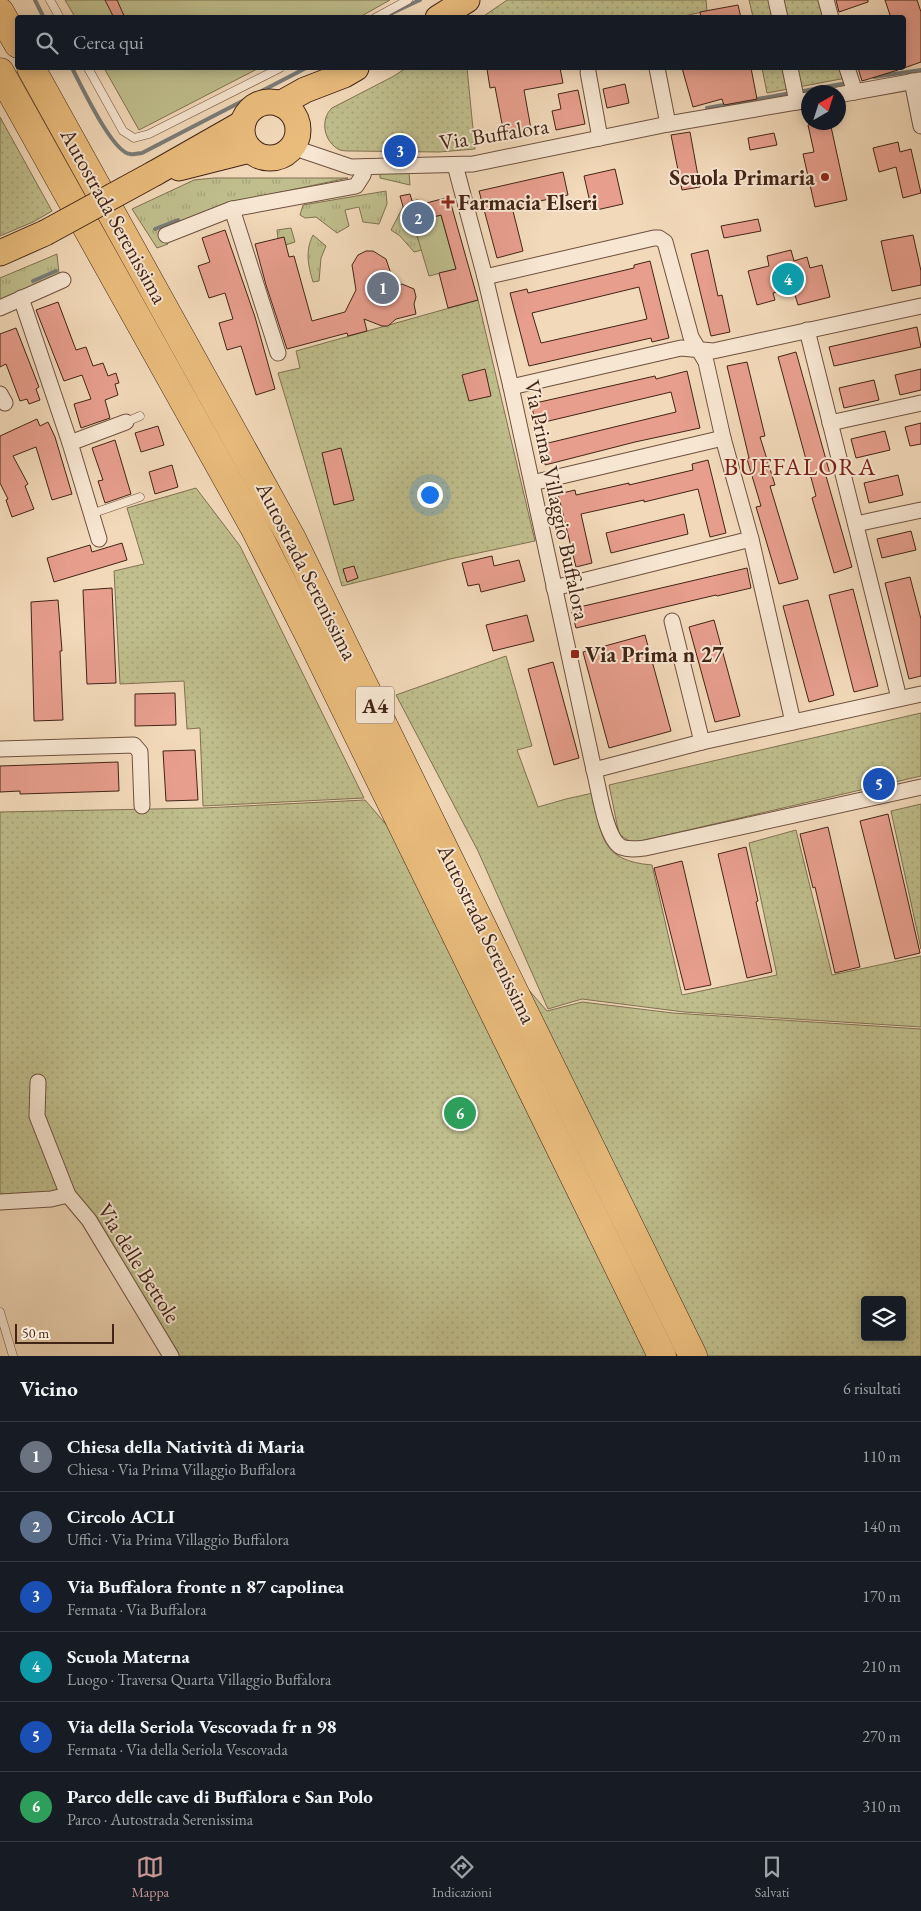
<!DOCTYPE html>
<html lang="it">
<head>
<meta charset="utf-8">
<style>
	body { margin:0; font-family:"EB Garamond",serif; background:#242831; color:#f1f3f6 }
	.controls { position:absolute; right:15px; bottom:15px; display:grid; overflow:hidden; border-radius:5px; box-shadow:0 2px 12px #0003 }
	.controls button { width:45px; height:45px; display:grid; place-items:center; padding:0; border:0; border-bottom:1px solid #363941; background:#171b24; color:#f1f3f6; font:25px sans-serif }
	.compass { position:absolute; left:801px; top:85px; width:45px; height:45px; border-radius:50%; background:#171b24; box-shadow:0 2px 12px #0003; rotate:39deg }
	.scale { position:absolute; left:15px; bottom:12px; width:99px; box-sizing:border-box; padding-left:5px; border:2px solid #422416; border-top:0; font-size:14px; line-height:18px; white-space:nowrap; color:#422416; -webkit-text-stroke:4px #f7e6d2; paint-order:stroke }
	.you { position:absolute; left:429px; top:494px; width:18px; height:18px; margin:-12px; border:4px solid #fff; border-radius:50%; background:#1a73e8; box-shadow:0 0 0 8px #1a73e833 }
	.badge { display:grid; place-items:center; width:32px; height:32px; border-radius:50%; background:#c59692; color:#fff; font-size:16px; font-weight:700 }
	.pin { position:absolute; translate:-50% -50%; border:2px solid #fff; box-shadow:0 1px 5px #0006 }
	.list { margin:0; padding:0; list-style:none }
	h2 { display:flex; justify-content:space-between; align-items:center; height:65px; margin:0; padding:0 20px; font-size:21px }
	h2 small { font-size:16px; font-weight:400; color:#9ea1a6 }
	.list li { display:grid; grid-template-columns:32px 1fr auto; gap:15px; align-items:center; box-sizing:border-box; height:70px; padding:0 20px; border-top:1px solid #363941 }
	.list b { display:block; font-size:19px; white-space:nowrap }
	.list p { margin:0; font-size:16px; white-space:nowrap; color:#9ea1a6 }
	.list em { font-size:16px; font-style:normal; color:#9ea1a6 }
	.icon { flex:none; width:28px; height:28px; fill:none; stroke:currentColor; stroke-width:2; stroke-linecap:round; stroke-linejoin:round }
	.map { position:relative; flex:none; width:921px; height:1356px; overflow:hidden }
	.search { position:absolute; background:#171b24; box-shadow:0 2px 12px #0003; left:15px; right:15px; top:15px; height:55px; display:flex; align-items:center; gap:12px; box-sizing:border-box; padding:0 18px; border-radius:5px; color:#9ea1a6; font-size:19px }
	.sheet { height:485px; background:#171b24 }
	nav { display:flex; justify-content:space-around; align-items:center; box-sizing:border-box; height:70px; border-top:1px solid #363941; background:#171b24; font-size:14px; color:#9ea1a6 }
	nav a { display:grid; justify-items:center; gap:2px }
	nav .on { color:#c59692 }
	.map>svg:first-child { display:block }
	.grass { fill:url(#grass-tufts); stroke:#807151 }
	.park { fill:url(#park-dots); stroke:#807151; fill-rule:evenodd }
	.pitch { fill:#bfbe8c; stroke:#807151 }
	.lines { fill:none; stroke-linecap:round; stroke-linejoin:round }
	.stream { stroke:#7a7c78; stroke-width:4 }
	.building { fill:#e79e8d; stroke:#422416; fill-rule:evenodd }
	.service-casing { stroke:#6e513f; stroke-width:9 }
	.minor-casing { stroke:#6e513f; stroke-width:17 }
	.primary-casing { stroke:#422416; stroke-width:27 }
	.motorway-casing { stroke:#422416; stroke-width:29 }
	.service { stroke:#f7e6d2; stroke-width:8 }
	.minor { stroke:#f7e6d2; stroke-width:15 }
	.primary { stroke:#e9bc7c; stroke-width:25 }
	.motorway { stroke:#e9bc7c; stroke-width:28 }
	.primary-bridge-casing { stroke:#422416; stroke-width:27; stroke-linecap:butt }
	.primary-bridge { stroke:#e9bc7c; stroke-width:25 }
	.poi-dot { fill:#8f2418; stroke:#f7e6d2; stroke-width:2 }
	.labels { text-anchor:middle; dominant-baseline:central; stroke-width:4; stroke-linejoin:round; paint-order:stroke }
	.shield { fill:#f7e6d2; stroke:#785e4e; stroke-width:1 }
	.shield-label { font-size:21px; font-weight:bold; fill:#422416 }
	.street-label { font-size:22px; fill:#422416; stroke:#f7e6d2 }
	.poi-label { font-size:22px; font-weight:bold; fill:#422416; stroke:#f7e6d2; text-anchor:start }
	.quarter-label { font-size:25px; letter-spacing:1px; fill:#7a1f14; stroke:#f7e6d2 }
</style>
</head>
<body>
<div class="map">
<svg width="921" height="1356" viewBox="0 0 921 1356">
	<defs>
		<pattern id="grass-tufts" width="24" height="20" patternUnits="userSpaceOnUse" patternTransform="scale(1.25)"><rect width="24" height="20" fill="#bfbe8c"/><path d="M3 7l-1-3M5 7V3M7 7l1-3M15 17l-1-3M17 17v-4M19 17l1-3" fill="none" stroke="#a5a378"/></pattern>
		<pattern id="park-dots" width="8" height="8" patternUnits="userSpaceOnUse" patternTransform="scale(1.25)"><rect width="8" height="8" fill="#bfbe8c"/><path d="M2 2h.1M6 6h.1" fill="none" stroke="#a5a378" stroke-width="1.8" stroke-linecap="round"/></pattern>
	</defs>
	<rect width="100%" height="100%" fill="#f2d9b9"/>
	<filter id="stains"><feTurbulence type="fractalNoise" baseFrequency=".004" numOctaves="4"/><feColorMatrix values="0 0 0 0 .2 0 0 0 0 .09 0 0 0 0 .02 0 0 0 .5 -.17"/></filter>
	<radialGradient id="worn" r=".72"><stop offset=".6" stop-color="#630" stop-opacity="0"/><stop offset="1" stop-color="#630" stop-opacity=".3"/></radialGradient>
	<g class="grass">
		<path d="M380,173H409L410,185L380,178Z"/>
		<path d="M214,178H348L229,203L160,229L168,244L157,248L132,209L194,180Z"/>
		<path d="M386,191L387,204L379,224L363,222L359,207L345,210L349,226L337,233L316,217L305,218L300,215L303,205Z"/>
		<path d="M403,207L415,229L422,250L414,252L400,236L391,230Z"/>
		<path d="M291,228L295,242L286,245L278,239L277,230Z"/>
		<path d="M313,235L326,246L321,258L319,281L313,282C308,265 305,251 313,235Z"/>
		<path d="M57,254L59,274L0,299V278Z"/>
	</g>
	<g class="park">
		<path d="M507,0H706L707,11L675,18H481Z"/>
		<path d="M749,0H823L828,17H753Z"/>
		<path d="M406,68H467L475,149L439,152L352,151C348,151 344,151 340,150C323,142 320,119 332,108L394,76Z"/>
		<path d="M762,68H843L846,78L767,93Z"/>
		<path d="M0,117L52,211L33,222L0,236Z"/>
		<path d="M478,300L535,541L450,559L342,586L278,373L300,368L296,351Z"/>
		<path d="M196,488L240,546L364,798L203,806L200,728L187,729L184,681L120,684L114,571L144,564L127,508Z"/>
		<path d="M506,656L532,746L517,750L538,807L566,799L593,793C601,836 601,861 652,865L682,995L777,975L749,843L796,830L832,975L921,956V1027L684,1012L582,999L548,1009L478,851L396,695Z"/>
		<path d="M921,713V776L632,843L619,834L609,785Z"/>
		<path d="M365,800L547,1011L582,1002L673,1013L921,1029V1356H175L78,1202L0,1199V812L203,808ZM865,1300H902V1337H865Z"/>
		<path d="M921,804V949L891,811Z"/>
	</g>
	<g class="pitch">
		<path d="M65,0H390L358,18L75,17Z"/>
		<path d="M104,68H259L139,130Z"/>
		<path d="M441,215L456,269L429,276L415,229L418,221Z"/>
	</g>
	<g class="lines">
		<g class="stream">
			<path d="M35,0L44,18"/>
			<path d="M391,18L392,13L420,0"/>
			<path d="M72,68C81,85 112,152 130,154C134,155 139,153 142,153L306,68"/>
			<path d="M874,77L921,70"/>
			<path d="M798,92L847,83"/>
			<path d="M707,108L791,93"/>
			<path d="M155,229L178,220"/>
			<path d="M33,281L56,271"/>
		</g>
	</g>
	<g class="building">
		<path d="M105,0H117L125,18H114Z"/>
		<path d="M836,0H868V2L839,12Z"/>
		<path d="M885,0H917L921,12V62L904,68V18H891Z"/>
		<path d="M738,5L741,18H701L700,12Z"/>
		<path d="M497,68H560L563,83L524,90L531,129L504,134L495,87L490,88L487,69Z"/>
		<path d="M682,68H751L757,99L724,105L722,99L693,107Z"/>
		<path d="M858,68H897L898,70L862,81Z"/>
		<path d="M625,84L629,103L607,108L603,89Z"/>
		<path d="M578,90L585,124L556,130L552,111L561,109L558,94Z"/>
		<path d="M818,122H830L847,200L815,207L803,154L814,152L808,125Z"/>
		<path d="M690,132L700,187L682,190L671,135Z"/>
		<path d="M774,133L777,145L750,150L748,138Z"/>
		<path d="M898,142L900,152L911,149L921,193L903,198L896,167L879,172L873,148Z"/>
		<path d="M615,169L623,204L592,211L584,176Z"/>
		<path d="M563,172L568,195L512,207L523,251L497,258L479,191Z"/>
		<path d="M410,194L412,201L418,200L419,205L449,197L478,300L448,308L439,273L456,269L441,215L418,221L420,228L410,231L400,196Z"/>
		<path d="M758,219L761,231L724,238L721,226Z"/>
		<path d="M225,230L255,317L275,389L256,395L241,346L227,350L219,323L233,319L225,293L209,298L198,266L210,262L202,238Z"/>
		<path d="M913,235L921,271V285L892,291L881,241Z"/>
		<path d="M284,237L289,257L294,256L312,321L345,312L356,290L352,265L358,255L366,251H373L386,259L395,286L402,284L414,289L416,297L414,304L416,314L396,319L388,326H382L364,319L367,331L348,336L347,333L287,349L266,285L255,244Z"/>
		<path d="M708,250L718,296L722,295L730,332L711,336L691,254Z"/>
		<path d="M791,250L794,261L807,257L810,268L822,265L830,297L798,305L793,288L773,293L775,300L757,305L748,271L769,266L767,256Z"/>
		<path d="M650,261L669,338L652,342L651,338L529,366L510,293L527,289L528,293L634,268V265ZM639,287L647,319L541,343L532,313Z"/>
		<path d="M58,302L76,350L86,347L93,366L103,363L108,376L116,373L119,383L115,384L118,395L105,400L110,418L81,428L74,404L91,399L82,375L64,381L36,310Z"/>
		<path d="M917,327L921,347L834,366L829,347Z"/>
		<path d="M16,328L39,387L36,389L40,400L29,404L27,399L20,401L6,364L0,367V334Z"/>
		<path d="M796,352L830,474L826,476L852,567L834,573L812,498L816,496L778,357Z"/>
		<path d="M747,362L765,436L760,437L775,485L770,486L798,579L779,584L756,507L761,506L747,459L749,458L727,366Z"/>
		<path d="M485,369L491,396L469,401L462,375Z"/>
		<path d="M921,369V390L900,395L895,375Z"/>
		<path d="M687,371L700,428L635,442L545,465L540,445L676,412L671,392L536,424L531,404L655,376L656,379Z"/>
		<path d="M874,380L879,400L844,408L839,388Z"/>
		<path d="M37,419L40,426L48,422L55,437L72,494L52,500L36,447L13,456L28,484L25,486L34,509L12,517L6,500L8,499L0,483V436Z"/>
		<path d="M921,423V444L910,446L905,427Z"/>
		<path d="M158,426L164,445L141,452L135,433Z"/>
		<path d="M885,431L890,450L856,458L851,439Z"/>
		<path d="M115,440L131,494L105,503L98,481L103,480L92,448Z"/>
		<path d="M341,448L354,500L334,505L322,453Z"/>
		<path d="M708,460L726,533L710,537L698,489L644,502V500L581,514L592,563L576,567L558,494L575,490L576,495L629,483V485L693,470L692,464Z"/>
		<path d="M172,465L178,487L155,494L149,472Z"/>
		<path d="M898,475L903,495L869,503L864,483Z"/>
		<path d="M684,514L688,534L611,553L606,533Z"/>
		<path d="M911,531L916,550L882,558L877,539Z"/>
		<path d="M122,543L127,560L54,582L47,558L90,545L92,552Z"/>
		<path d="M492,556L494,566L519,560L525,581L481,592L479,584L468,586L462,563Z"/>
		<path d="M354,566L358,578L347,582L343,569Z"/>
		<path d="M747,568L751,588L717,596L716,595L576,628L571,609Z"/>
		<path d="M910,577L921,619V676L909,679L885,583Z"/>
		<path d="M112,588L116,683L87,684L83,590Z"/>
		<path d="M853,589L878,686L854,692L829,595Z"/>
		<path d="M58,600L62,651H60L63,720L34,721L31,602Z"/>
		<path d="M808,600L834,695L809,702L783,606Z"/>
		<path d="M527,615L534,641L493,651L486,625Z"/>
		<path d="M714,620L740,716L715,722L689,627Z"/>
		<path d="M645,635L671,731L609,748L583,652Z"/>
		<path d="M553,662L579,758L554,765L528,669Z"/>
		<path d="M175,693L176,725L135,726V694Z"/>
		<path d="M195,750L198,800L166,801L163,751Z"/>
		<path d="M118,762L119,791L20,794V791L0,792V766Z"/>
		<path d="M888,814L920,953L895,959L860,821Z"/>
		<path d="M828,827L860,967L835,973L815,887L813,888L800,834Z"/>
		<path d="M746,847L758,901L756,902L772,972L747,978L718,854Z"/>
		<path d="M682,861L711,985L685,990L654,868Z"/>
	</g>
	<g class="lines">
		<g class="service-casing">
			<g id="service">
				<path d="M50,0L60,18"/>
				<path d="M375,18L408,0"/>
				<path d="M88,68L123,131L134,138L149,134L280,68"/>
				<path d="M126,422L140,416"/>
				<path d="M91,514L140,497"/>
				<path d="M0,1312L13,1356"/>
			</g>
		</g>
		<g class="minor-casing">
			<g id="minor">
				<path d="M776,0L780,18"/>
				<path d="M826,0L831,18"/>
				<path d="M657,68L668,124"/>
				<path d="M790,68L797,102"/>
				<path d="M847,68L855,92"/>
				<path d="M588,72L600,138"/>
				<path d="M912,81L921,126"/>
				<path d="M838,95L921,80"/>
				<path d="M292,147L351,167L473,164L668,124L808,100"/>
				<path d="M455,165L485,277L511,387L594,770C599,788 605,838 621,847C629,850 636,849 645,848L921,787"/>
				<path d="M232,209L278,353"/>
				<path d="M166,235L232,209L356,186L363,175L365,167"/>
				<path d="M485,277L654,238H659L665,242L691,337L706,362L723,438L751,539L793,722"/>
				<path d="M21,298L70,443L99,539"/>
				<path d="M0,308L63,280"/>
				<path d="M807,330L899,698"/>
				<path d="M511,387L681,348L713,351L921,306"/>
				<path d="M0,394L5,403"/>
				<path d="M830,423L921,403"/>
				<path d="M70,443L126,422"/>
				<path d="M532,483L723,438"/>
				<path d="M856,524L921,510"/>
				<path d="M554,588L751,539"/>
				<path d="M672,621L702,742"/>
				<path d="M0,749L134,745L140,752L142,806"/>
				<path d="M594,770L702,742L921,694"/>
				<path d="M38,1082L37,1116L68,1195L89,1220L171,1356"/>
				<path d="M0,1202L51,1199L68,1195"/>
			</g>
		</g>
		<g class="primary-casing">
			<g id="primary">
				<path d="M438,18L467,0"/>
				<circle cx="270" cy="130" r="28"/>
				<path d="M280,104L305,90L344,75L356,68"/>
				<path d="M179,168L250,150"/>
				<path d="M155,173L243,123"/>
				<path d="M0,253L45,233"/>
			</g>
		</g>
		<g class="motorway-casing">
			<g id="motorway">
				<path d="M0,12L18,44"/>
				<path d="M31,68L291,537L693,1356"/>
				<path d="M0,72L254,527L312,641L662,1356"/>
			</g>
		</g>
		<use href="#service" class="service"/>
		<use href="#minor" class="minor"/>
		<use href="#primary" class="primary"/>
		<use href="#motorway" class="motorway"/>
		<g class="primary-bridge-casing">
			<path id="primary-bridge" d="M45,233L155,173"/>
		</g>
		<use href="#primary-bridge" class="primary-bridge"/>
	</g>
	<g class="poi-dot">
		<circle cx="825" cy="177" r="5"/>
		<path d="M445.5 194.5h5v5h5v5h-5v5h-5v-5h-5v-5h5z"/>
		<rect x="570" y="649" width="10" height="10" rx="2.5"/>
	</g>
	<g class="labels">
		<rect class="shield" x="356" y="686.5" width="38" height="37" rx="4"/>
		<g class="shield-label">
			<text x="375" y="705">A4</text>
		</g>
		<g class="street-label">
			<text transform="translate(494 134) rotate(-9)">Via Buffalora</text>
			<text transform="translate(114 216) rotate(61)">Autostrada Serenissima</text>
			<text transform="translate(557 500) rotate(78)">Via Prima Villaggio Buffalora</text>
			<text transform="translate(307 571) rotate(63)">Autostrada Serenissima</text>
			<text transform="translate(487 934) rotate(64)">Autostrada Serenissima</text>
			<text transform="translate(139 1263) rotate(58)">Via delle Bettole</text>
		</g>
		<g class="poi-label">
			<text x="815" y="177" text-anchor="end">Scuola Primaria</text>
			<text x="458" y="202">Farmacia Elseri</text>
			<text x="585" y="654">Via Prima n 27</text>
		</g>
		<g class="quarter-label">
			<text x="800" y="466">BUFFALORA</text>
		</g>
	</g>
	<rect width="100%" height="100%" filter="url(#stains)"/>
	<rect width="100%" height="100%" fill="url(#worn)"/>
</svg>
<div class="controls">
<button><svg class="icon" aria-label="layers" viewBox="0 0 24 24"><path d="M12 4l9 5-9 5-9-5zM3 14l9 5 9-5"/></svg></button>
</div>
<svg class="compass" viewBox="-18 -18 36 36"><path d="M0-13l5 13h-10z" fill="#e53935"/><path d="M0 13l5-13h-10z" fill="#9ea1a6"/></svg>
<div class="scale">50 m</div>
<div class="you"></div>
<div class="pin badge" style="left:383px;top:288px;background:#6b7280">1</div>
<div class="pin badge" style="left:418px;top:218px;background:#5c6f8a">2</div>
<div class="pin badge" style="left:400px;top:151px;background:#1a4fb4">3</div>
<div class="pin badge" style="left:788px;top:279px;background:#0f9aa8">4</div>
<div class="pin badge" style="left:879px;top:784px;background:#1a4fb4">5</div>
<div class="pin badge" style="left:460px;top:1113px;background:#2e9e5b">6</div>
<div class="search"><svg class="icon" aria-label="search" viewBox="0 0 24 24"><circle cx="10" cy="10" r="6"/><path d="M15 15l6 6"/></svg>Cerca qui</div>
</div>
<section class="sheet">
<h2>Vicino<small>6 risultati</small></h2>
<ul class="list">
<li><span class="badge" style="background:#6b7280">1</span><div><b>Chiesa della Natività di Maria</b><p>Chiesa · Via Prima Villaggio Buffalora</p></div><em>110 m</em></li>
<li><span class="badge" style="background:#5c6f8a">2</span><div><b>Circolo ACLI</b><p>Uffici · Via Prima Villaggio Buffalora</p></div><em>140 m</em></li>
<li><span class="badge" style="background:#1a4fb4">3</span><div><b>Via Buffalora fronte n 87 capolinea</b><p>Fermata · Via Buffalora</p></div><em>170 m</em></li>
<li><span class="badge" style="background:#0f9aa8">4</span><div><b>Scuola Materna</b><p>Luogo · Traversa Quarta Villaggio Buffalora</p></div><em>210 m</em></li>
<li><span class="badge" style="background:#1a4fb4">5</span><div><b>Via della Seriola Vescovada fr n 98</b><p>Fermata · Via della Seriola Vescovada</p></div><em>270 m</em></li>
<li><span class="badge" style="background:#2e9e5b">6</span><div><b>Parco delle cave di Buffalora e San Polo</b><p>Parco · Autostrada Serenissima</p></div><em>310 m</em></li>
</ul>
</section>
<nav>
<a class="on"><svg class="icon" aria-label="map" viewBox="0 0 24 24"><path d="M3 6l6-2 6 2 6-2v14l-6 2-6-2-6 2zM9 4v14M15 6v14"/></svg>Mappa</a>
<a><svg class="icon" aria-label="directions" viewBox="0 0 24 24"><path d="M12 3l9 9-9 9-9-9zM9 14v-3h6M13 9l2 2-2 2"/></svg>Indicazioni</a>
<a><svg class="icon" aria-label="saved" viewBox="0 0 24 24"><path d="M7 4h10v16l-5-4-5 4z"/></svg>Salvati</a>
</nav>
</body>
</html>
